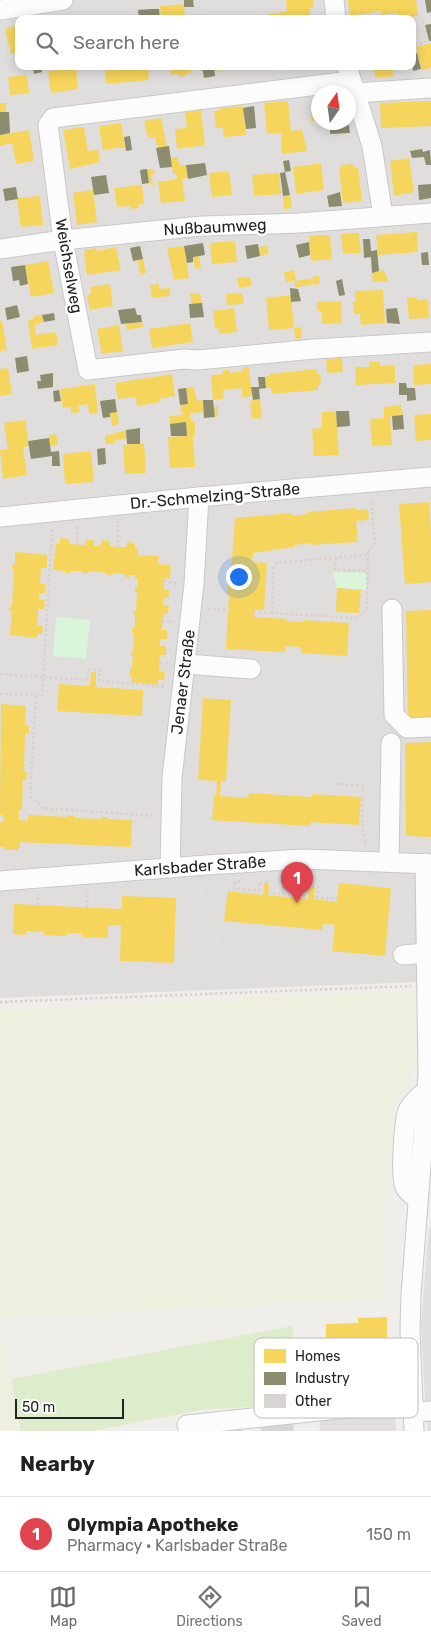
<!DOCTYPE html>
<html lang="en">
<head>
<meta charset="utf-8">
<style>
	body { margin:0; font-family:Rubik,sans-serif; background:#f2f2f2; color:#202124 }
	.compass { position:absolute; left:311px; top:85px; width:45px; height:45px; border-radius:50%; background:#fff; box-shadow:0 2px 12px #0003; rotate:13deg }
	.scale { position:absolute; left:15px; bottom:12px; width:109px; box-sizing:border-box; padding-left:5px; border:2px solid #222; border-top:0; font-size:14px; line-height:18px; white-space:nowrap; color:#222; -webkit-text-stroke:4px #fff; paint-order:stroke }
	.you { position:absolute; left:238px; top:576px; width:18px; height:18px; margin:-12px; border:4px solid #fff; border-radius:50%; background:#1a73e8; box-shadow:0 0 0 8px #1a73e833 }
	.badge { display:grid; place-items:center; width:32px; height:32px; border-radius:50%; background:#6a6968; color:#fff; font-size:16px; font-weight:700 }
	.pin { position:absolute; translate:-50% -41px; filter:drop-shadow(0 1px 2px #0008) }
	.pin::after { content:''; position:absolute; top:26px; width:18px; height:15px; background:inherit; clip-path:polygon(0 0,100% 0,50% 100%) }
	.list { margin:0; padding:0; list-style:none }
	h2 { display:flex; justify-content:space-between; align-items:center; height:65px; margin:0; padding:0 20px; font-size:21px }
	h2 small { font-size:16px; font-weight:400; color:#757577 }
	.list li { display:grid; grid-template-columns:32px 1fr auto; gap:15px; align-items:center; box-sizing:border-box; height:75px; padding:0 20px; border-top:1px solid #e0e0e0 }
	.list b { display:block; font-size:19px; white-space:nowrap }
	.list p { margin:0; font-size:16px; white-space:nowrap; color:#757577 }
	.list em { font-size:16px; font-style:normal; color:#757577 }
	.icon { flex:none; width:28px; height:28px; fill:none; stroke:currentColor; stroke-width:2; stroke-linecap:round; stroke-linejoin:round }
	.map { position:relative; flex:none; width:431px; height:1431px; overflow:hidden }
	.search { position:absolute; background:#fff; box-shadow:0 2px 12px #0003; left:15px; right:15px; top:15px; height:55px; display:flex; align-items:center; gap:12px; box-sizing:border-box; padding:0 18px; border-radius:10px; color:#757577; font-size:19px }
	.sheet { height:140px; background:#fff }
	nav { display:flex; justify-content:space-around; align-items:center; box-sizing:border-box; height:70px; border-top:1px solid #e0e0e0; background:#fff; font-size:14px; color:#757577 }
	nav a { display:grid; justify-items:center; gap:2px }
	nav .on { color:#6a6968 }
	.map>svg:first-child { display:block }
	.residential { fill:#dfdedc; fill-rule:evenodd }
	.farmland { fill:#efefdf }
	.grass { fill:#ddeccb }
	.park { fill:#daf5da }
	.parking { fill:#e0dfde }
	.homes { fill:#f6d55c }
	.industry { fill:#8c8c6e }
	.building { fill:#d7d4d2 }
	.lines { fill:none; stroke-linecap:round; stroke-linejoin:round }
	.minor-casing { stroke:#c9c8c7; stroke-width:21 }
	.path { stroke:#dccecd; stroke-width:2.5; stroke-dasharray:2.5 2.5; stroke-linecap:butt }
	.minor { stroke:#fdfcfc; stroke-width:19 }
	.labels { text-anchor:middle; dominant-baseline:central; stroke-width:5; stroke-linejoin:round; paint-order:stroke }
	.street-label { font-size:16px; fill:#222; stroke:#fff }
	.key { fill:#fff; stroke:#bdbdbd; stroke-width:1 }
	.key-label { font-size:14px; fill:#222 }
</style>
</head>
<body>
<div class="map">
<svg width="431" height="1431" viewBox="0 0 431 1431">
	<rect width="100%" height="100%" fill="#f0eeeb"/>
	<path class="residential" d="M0,0H431V855L419,982L0,998ZM19,19H412V66H19ZM318,92H348V122H318Z"/>
	<g class="farmland">
		<path d="M415,990L413,1070L403,1091L393,1107L385,1203L381,1299L0,1318V1010Z"/>
		<path d="M0,1321L11,1379L21,1431H0Z"/>
	</g>
	<path class="grass" d="M292,1326L304,1403L200,1410L93,1431H21L11,1379Z"/>
	<g class="park">
		<path d="M333,572L366,573L367,590L337,588Z"/>
		<path d="M56,617L90,620L86,659L53,656Z"/>
	</g>
	<g class="parking">
		<path d="M252,705L262,706L259,761L341,768L340,778L258,771L259,761L248,760Z"/>
		<path d="M394,879L412,881L416,976L385,977Z"/>
		<path d="M185,880H205L204,892L221,893L217,932L222,933L220,964H198L182,951L180,940Z"/>
		<path d="M429,1228H431V1431H428L425,1399L421,1325Z"/>
		<path d="M395,1410L396,1431H320L319,1414Z"/>
	</g>
	<g class="homes">
		<path d="M286,0H313L314,7L309,8L310,15L278,19H255V17L287,11Z"/>
		<path d="M348,0H416L418,16L399,18L398,13L381,15V11L350,16Z"/>
		<path d="M184,4L185,19H161L160,6Z"/>
		<path d="M19,25V52L11,54L5,29Z"/>
		<path d="M431,43V68L422,70L416,47Z"/>
		<path d="M60,66H76L78,89L51,93L48,71L60,70Z"/>
		<path d="M148,66L149,80L106,84L105,67Z"/>
		<path d="M170,66H190L191,73H186V76L179,77V74L171,75Z"/>
		<path d="M216,66H243V67L217,71Z"/>
		<path d="M374,66H393L394,76L375,78Z"/>
		<path d="M27,75L29,93L10,95L8,77Z"/>
		<path d="M318,100V121H311V101Z"/>
		<path d="M288,101L291,131L302,130L307,151L282,154L281,133L267,134L264,103Z"/>
		<path d="M431,101V126L381,128L380,103Z"/>
		<rect x="0" y="103" width="6" height="9"/>
		<path d="M243,106L246,135L224,137L223,128H216L214,111L221,110V108Z"/>
		<path d="M201,110L205,145L177,149L175,129L187,128L185,112Z"/>
		<path d="M161,118L167,147L158,148L155,137L148,138L144,121Z"/>
		<path d="M121,123L125,147L103,150L99,126Z"/>
		<path d="M84,127L88,151L98,149L100,162L70,169L63,130Z"/>
		<path d="M29,130L34,161L16,164L12,143L0,146V135Z"/>
		<path d="M177,157L178,162H180V165H186L188,178L182,179L185,201L161,203L158,182L177,179L176,174H173L171,158Z"/>
		<path d="M409,158L414,192L394,196L390,161Z"/>
		<path d="M321,163L324,190L296,194L293,167Z"/>
		<path d="M354,164V168L358,167L362,201L343,203L339,169H341L340,165Z"/>
		<path d="M147,169H154L155,174L151,175L153,185H150Z"/>
		<path d="M229,171L232,195L212,197L209,173Z"/>
		<path d="M279,173L281,194L254,196L252,175Z"/>
		<path d="M142,185L144,204L138,205L139,208L131,209L130,206L117,207L114,188Z"/>
		<path d="M93,190L97,222L77,225L73,193Z"/>
		<path d="M290,195L292,208L284,209L283,196Z"/>
		<path d="M40,196L43,225L21,227L17,198Z"/>
		<path d="M417,232L418,252L378,255L376,235Z"/>
		<path d="M359,233L361,253L343,254L341,234Z"/>
		<path d="M330,235L332,259L311,261L309,236Z"/>
		<path d="M235,241L237,262L212,264L210,243Z"/>
		<path d="M184,246L189,278L174,280L167,248Z"/>
		<path d="M267,246L269,253L260,256L259,247Z"/>
		<path d="M116,247L121,270L87,275L84,254L85,253V250L96,248L97,251Z"/>
		<path d="M199,256L201,268L195,269L193,257Z"/>
		<path d="M143,259L146,273L140,275L138,260Z"/>
		<path d="M48,261L54,293L31,297L25,265Z"/>
		<path d="M294,270L296,280L286,282L284,272Z"/>
		<path d="M384,270L388,281L373,282L372,273Z"/>
		<path d="M319,276L320,284L313,285L312,277Z"/>
		<path d="M250,277L252,286L239,288L237,278Z"/>
		<path d="M311,279L312,285L295,287L294,281Z"/>
		<path d="M110,284L113,306L90,310L87,295L91,294L90,287Z"/>
		<path d="M159,284V289L170,288V296L152,298L150,285Z"/>
		<path d="M383,290L385,323L361,325L360,314H354L353,302H356L355,291Z"/>
		<path d="M200,293L202,303L192,304L190,294Z"/>
		<path d="M242,293L244,304L227,305L226,294Z"/>
		<path d="M291,295L294,328L269,330L266,298Z"/>
		<path d="M417,297V300L428,299L429,318L409,319L407,298Z"/>
		<path d="M341,301L342,323L322,324V311H317V302Z"/>
		<path d="M234,308L237,332L219,334V328L215,329L213,311Z"/>
		<path d="M42,315L44,322L35,324L36,335L56,332L58,345L32,349L28,320L34,319V316Z"/>
		<path d="M2,320L7,350L0,351V321Z"/>
		<path d="M142,322L143,327L127,330L126,324Z"/>
		<path d="M190,323L193,342L152,348L149,329Z"/>
		<path d="M119,325L123,351L102,354L97,329Z"/>
		<path d="M301,327L302,338L295,339L294,328Z"/>
		<path d="M342,358L343,372L327,373L326,359Z"/>
		<path d="M369,362H380V366L395,365V383L356,385L355,367H369Z"/>
		<path d="M431,364V384L414,385L413,365Z"/>
		<path d="M249,367L252,396L242,397V388L223,390L224,399L213,400L211,375L223,374V370H229L230,373L243,371V368Z"/>
		<path d="M8,368L12,394L0,396V369Z"/>
		<path d="M316,369L317,374H320L321,384L318,385V390L272,394L271,388H266L265,377L270,376V374Z"/>
		<path d="M172,374L175,396L159,399L160,402L137,406L136,397L118,399L115,383Z"/>
		<path d="M95,384L98,413L89,414L88,404L78,406L80,412L71,413V407L63,408L60,389Z"/>
		<path d="M194,387L197,401L203,400L204,412L190,413L191,421H195V435H193L195,467L170,468L168,437L187,436L186,422L170,424L169,416L182,415L180,405L188,404L186,388Z"/>
		<path d="M260,399L262,418L252,419L250,403L253,400Z"/>
		<path d="M401,405L403,415L392,416L390,418L392,445L372,446L370,419L384,418V407Z"/>
		<path d="M218,406V417H215L214,407Z"/>
		<path d="M336,411L339,455L314,456L312,429L322,428V412Z"/>
		<path d="M117,412L119,424L112,426L110,413Z"/>
		<path d="M431,414V440L416,441L414,415Z"/>
		<path d="M25,420L29,446L23,447L27,475L3,479L0,450L8,449L4,423Z"/>
		<path d="M126,430V439L115,440V443L105,444V436Z"/>
		<path d="M56,434L58,445L50,446L49,435Z"/>
		<path d="M144,443L146,473L125,474L123,445Z"/>
		<path d="M91,451L94,482L65,484L63,454Z"/>
		<path d="M429,502L431,533V582L405,584L399,504Z"/>
		<path d="M355,508V510L368,509L369,520L356,521L358,542L311,545V543L294,545L295,547L253,553L252,562L267,563L264,610L255,609L254,617L287,619V621L294,622H303V620L349,623L347,656L301,653V647L285,646V652L226,649L229,596H227L228,572H231L235,518L292,513V516L308,514V512Z"/>
		<path d="M60,538L69,539V544L85,545V540H94V546H101V540L110,541V546L118,547H126L127,542L135,543V548H138V555L159,556L158,564L171,565L170,579L164,578V589H169V598H163V605H169L168,614H163L162,630H167V639H160V646H166V655H160L159,671L165,672L164,680H158V685L131,682L132,675H130V669H132L133,656H131V651H133L134,633H132V628H135V616L133,615V611H136L137,592H135V587H137L138,579H135L136,575H130V577H125V574L112,573L111,576L107,575V573L88,571V574H83V571H71L70,573H66V571L53,570L56,544H60Z"/>
		<path d="M15,552L47,555V568H41L40,584H46L45,593H39V600H45L44,609H38V616L37,625L43,626L42,634H37V638L10,635L12,610H9L10,606H12L14,569H12V564L15,565Z"/>
		<path d="M337,588L361,590L359,613L336,612Z"/>
		<path d="M431,610V718H408L406,611Z"/>
		<path d="M91,672H96V687L143,690L142,716L57,711L59,684L90,686Z"/>
		<path d="M203,698L231,700L226,782L221,781L220,796L248,798L249,793L312,797L313,794L361,797L359,825L311,822L310,826L212,820L214,795L216,796L217,781L198,780Z"/>
		<path d="M1,704L26,706L25,725H29V733H25L24,772H27L26,780H23L22,810L19,809V820L28,821V815L67,817V815L74,816V818L101,819V817H108V819L132,820L131,847L20,842V848H18V850H5V847H0V822L3,823V815H0Z"/>
		<path d="M431,742V837L406,836L405,743Z"/>
		<path d="M264,883L269,884L268,895L308,899L309,888H315L314,899L337,902L339,883L391,888L385,956L332,951L335,925L323,924L322,930L224,921L228,891L263,895Z"/>
		<path d="M122,896L176,898L174,963L120,961L121,925H108V938L82,937V933H67V936L44,935V932L26,931V935L13,934L14,904L122,909Z"/>
		<path d="M387,1317L388,1390H356V1344H326V1324L358,1323V1318Z"/>
	</g>
	<g class="industry">
		<path d="M184,0H193L194,7H184Z"/>
		<path d="M425,0H431V12L427,13Z"/>
		<path d="M152,9H159L160,19H139L138,10Z"/>
		<path d="M431,24V41H429L425,25Z"/>
		<path d="M417,53L421,69L413,71L412,55Z"/>
		<path d="M33,66H41L42,72L34,74Z"/>
		<path d="M202,66H214L215,76L204,78Z"/>
		<path d="M254,106L256,128L246,129L243,108Z"/>
		<path d="M0,112H9L10,133L0,135Z"/>
		<path d="M330,122H343V126L349,125L350,133L330,134Z"/>
		<path d="M130,136L132,150L126,151L124,137Z"/>
		<path d="M169,146L172,167L160,168L156,148Z"/>
		<path d="M422,149L423,152L430,150L431,165H426L424,157L412,158L410,151Z"/>
		<path d="M289,160L291,171L285,172L290,195L283,196L280,173L285,172L283,161Z"/>
		<path d="M205,163L207,175L188,179L186,165Z"/>
		<path d="M147,169L149,183L142,184L140,170Z"/>
		<path d="M106,175L109,193L94,195L91,177Z"/>
		<path d="M431,184V198L419,200L418,185Z"/>
		<path d="M16,187L18,199L5,201L3,189Z"/>
		<path d="M340,192L342,206L329,207L327,196Z"/>
		<path d="M363,239H370L371,251L377,250L379,271L372,273L371,257L364,258Z"/>
		<path d="M309,242L310,255L299,258L296,245Z"/>
		<path d="M203,243L205,255L193,257V262L187,263L184,246Z"/>
		<path d="M258,244L260,256L247,259L245,246Z"/>
		<path d="M140,246L143,259L133,261L130,248Z"/>
		<path d="M428,252L429,265H422L421,253Z"/>
		<path d="M25,265L28,284L20,286L19,280L13,281L11,267Z"/>
		<path d="M342,279L345,295L339,296L336,281Z"/>
		<path d="M290,288L298,289L301,301L291,302Z"/>
		<path d="M202,303L204,317L190,318L189,304Z"/>
		<path d="M17,305L20,317L7,320L5,308Z"/>
		<path d="M135,308L137,315H141L142,322L121,324L118,310Z"/>
		<path d="M397,308L400,324L387,323L386,309Z"/>
		<path d="M54,313L55,320L44,322L42,315Z"/>
		<path d="M27,356L29,371L17,373L15,358Z"/>
		<path d="M53,373V387L38,389L37,381H41L40,375Z"/>
		<path d="M258,377H265L266,388L259,389L260,399L253,400L251,387H259Z"/>
		<path d="M399,383H406L407,388H415L416,400L407,401V395H399Z"/>
		<path d="M186,388L188,404L180,405L178,389Z"/>
		<path d="M59,390L61,401L54,402L53,391Z"/>
		<path d="M115,399L117,412L110,413V417L103,418L100,401Z"/>
		<path d="M203,400H213L215,417L204,418Z"/>
		<path d="M336,411H349L350,426L337,427Z"/>
		<path d="M403,415L404,429L393,430L392,416Z"/>
		<path d="M186,422L187,436H171L170,424Z"/>
		<path d="M140,428V444H127L126,430Z"/>
		<path d="M49,438L51,452L59,451L60,466H52V456L31,459L28,441Z"/>
		<path d="M105,448L106,464L98,465L97,449Z"/>
	</g>
	<g class="building">
		<path d="M292,1419L294,1431H261L260,1423Z"/>
		<path d="M242,1428V1431H222V1430Z"/>
	</g>
	<g class="lines">
		<g class="minor-casing">
			<g id="minor">
				<path d="M334,0L336,19"/>
				<path d="M0,10L63,0"/>
				<path d="M347,66L372,146L383,216"/>
				<path d="M350,81L53,118L48,125L63,240L88,370L184,359L198,360L314,349L431,342"/>
				<path d="M355,93L431,88"/>
				<path d="M0,249L63,240L202,226L299,223L431,213"/>
				<path d="M0,517L199,497L431,477"/>
				<path d="M392,609L394,715L407,728L431,727"/>
				<path d="M186,664L251,669"/>
				<path d="M389,862L391,743"/>
				<path d="M170,868L172,778L194,584L199,497"/>
				<path d="M0,881L206,865L304,859L431,864"/>
				<path d="M403,955L427,953"/>
				<path d="M418,1200C414,1196 407,1192 405,1187C400,1175 404,1126 407,1113C410,1104 422,1092 431,1089"/>
				<path d="M413,1412L431,1411"/>
				<path d="M187,1425L337,1409L413,1404"/>
				<path d="M414,1431L410,1330L411,1294L428,1074L425,863"/>
			</g>
		</g>
		<g class="path">
			<path d="M415,45L426,42L423,19"/>
			<path d="M52,529L42,696L36,695L30,796L43,808L156,816"/>
			<path d="M77,544V526"/>
			<path d="M118,547V521"/>
			<path d="M368,552L367,609L358,618L272,613L273,569L276,563L366,555L375,542L371,499"/>
			<path d="M336,558L335,570L368,571"/>
			<path d="M164,581L178,583"/>
			<path d="M208,609L229,610"/>
			<path d="M254,612L272,613"/>
			<path d="M162,621L173,622"/>
			<path d="M160,663H168"/>
			<path d="M0,674L88,680V669L100,670L99,681L166,687"/>
			<path d="M0,694L36,695"/>
			<path d="M336,784L360,785L363,787L362,823L366,845"/>
			<path d="M234,882V888L263,891"/>
			<path d="M234,883H239V880H241"/>
			<path d="M307,886L318,887L317,897L337,899"/>
			<path d="M259,891V882H269V879"/>
			<path d="M273,893L306,896L308,878H281"/>
			<path d="M283,894V887L307,889"/>
			<path d="M38,905V894"/>
			<path d="M87,907L88,891"/>
			<path d="M0,1002L411,986"/>
		</g>
		<use href="#minor" class="minor"/>
	</g>
	<g class="labels">
		<g class="street-label">
			<text transform="translate(215 227) rotate(-3)">Nußbaumweg</text>
			<text transform="translate(69 266) rotate(80)">Weichselweg</text>
			<text transform="translate(215 496) rotate(-5)">Dr.-Schmelzing-Straße</text>
			<text transform="translate(183 682) rotate(-83)">Jenaer Straße</text>
			<text transform="translate(200 866) rotate(-4)">Karlsbader Straße</text>
		</g>
	</g>
	<rect x="254" y="1338" width="164" height="80" rx="8" class="key"/>
	<rect x="264" y="1349" width="22" height="14" fill="#f6d55c"/>
	<rect x="264" y="1372" width="22" height="13" fill="#8c8c6e"/>
	<rect x="264" y="1394" width="22" height="14" fill="#d7d4d2"/>
	<g class="key-label">
		<text x="295" y="1361">Homes</text>
		<text x="295" y="1383">Industry</text>
		<text x="295" y="1406">Other</text>
	</g>
</svg>
<svg class="compass" viewBox="-18 -18 36 36"><path d="M0-13l5 13h-10z" fill="#e53935"/><path d="M0 13l5-13h-10z" fill="#757577"/></svg>
<div class="scale">50 m</div>
<div class="you"></div>
<div class="pin badge" style="left:297px;top:903px;background:#e0444e">1</div>
<div class="search"><svg class="icon" aria-label="search" viewBox="0 0 24 24"><circle cx="10" cy="10" r="6"/><path d="M15 15l6 6"/></svg>Search here</div>
</div>
<section class="sheet">
<h2>Nearby<small></small></h2>
<ul class="list">
<li><span class="badge" style="background:#e0444e">1</span><div><b>Olympia Apotheke</b><p>Pharmacy · Karlsbader Straße</p></div><em>150 m</em></li>
</ul>
</section>
<nav>
<a class="on"><svg class="icon" aria-label="map" viewBox="0 0 24 24"><path d="M3 6l6-2 6 2 6-2v14l-6 2-6-2-6 2zM9 4v14M15 6v14"/></svg>Map</a>
<a><svg class="icon" aria-label="directions" viewBox="0 0 24 24"><path d="M12 3l9 9-9 9-9-9zM9 14v-3h6M13 9l2 2-2 2"/></svg>Directions</a>
<a><svg class="icon" aria-label="saved" viewBox="0 0 24 24"><path d="M7 4h10v16l-5-4-5 4z"/></svg>Saved</a>
</nav>
</body>
</html>
